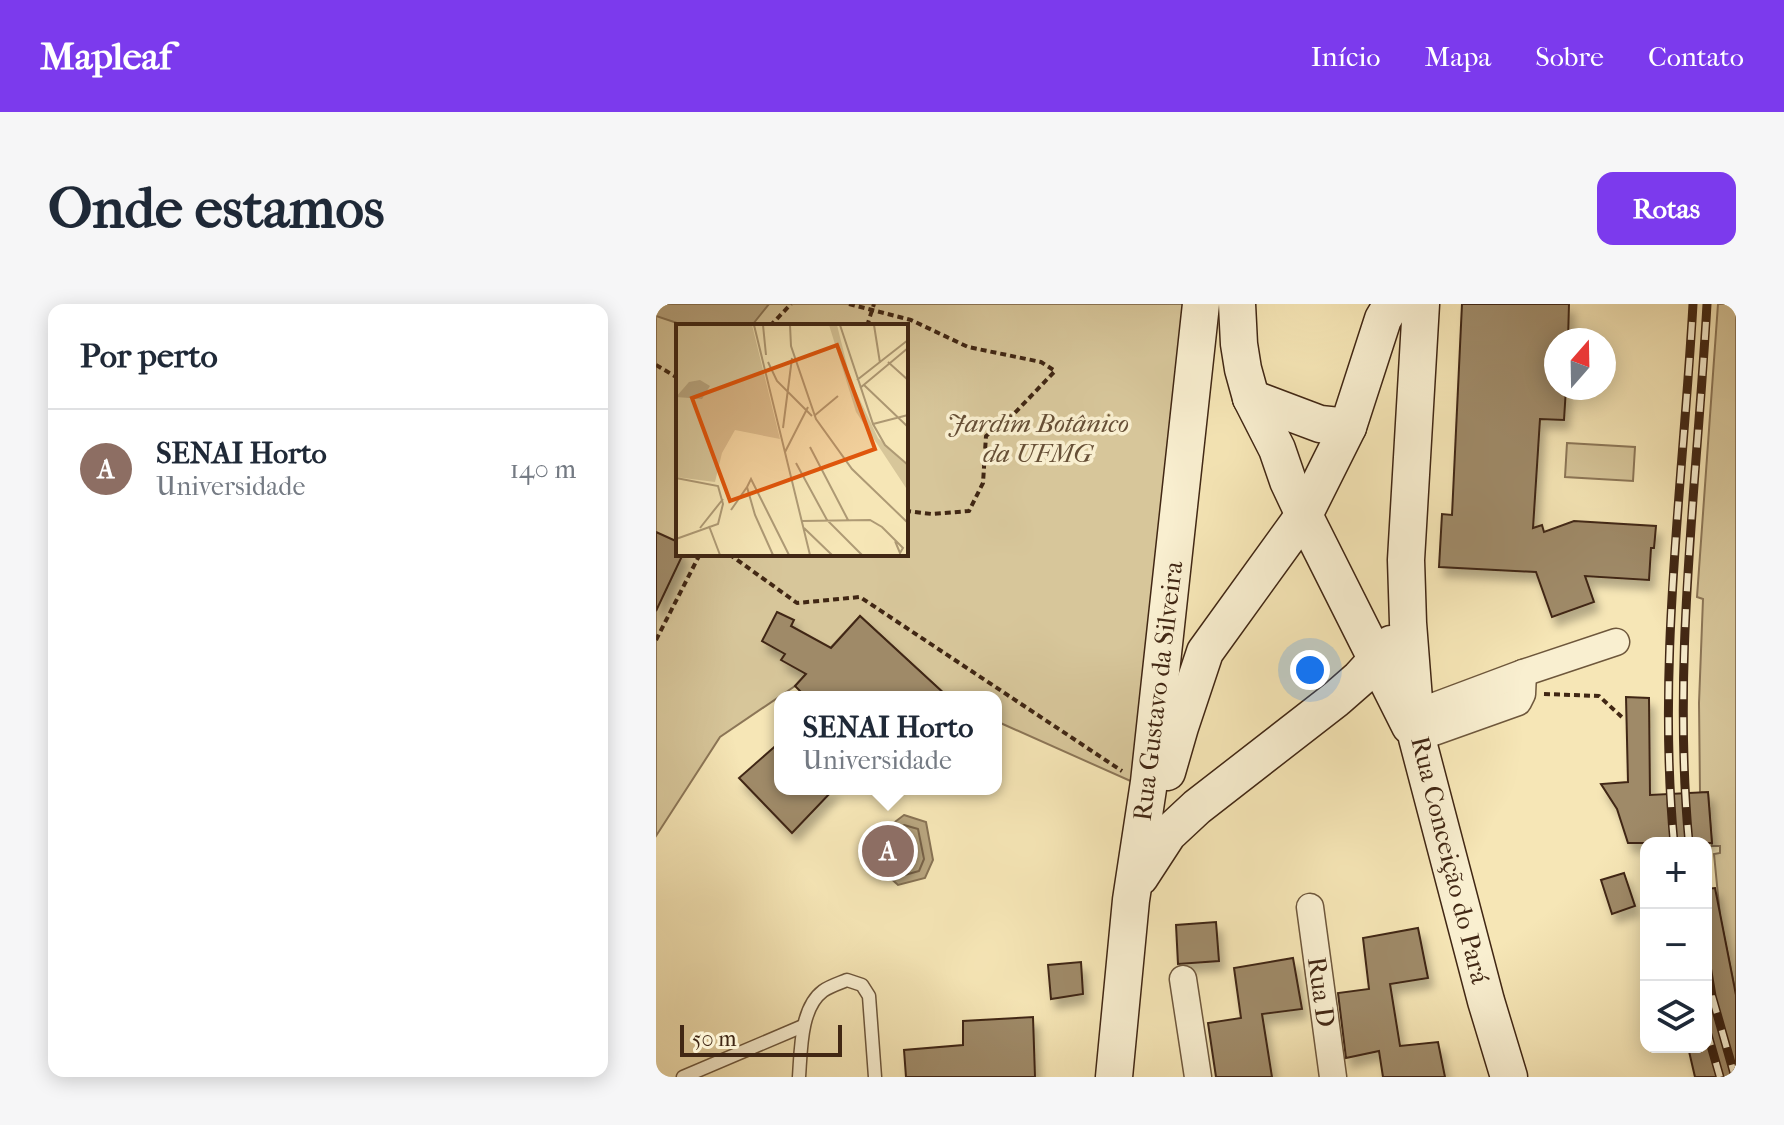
<!DOCTYPE html>
<html lang="pt">
<head>
<meta charset="utf-8">
<style>
	body { margin:0; font-family:"IM FELL French Canon",serif; background:#f6f6f7; color:#1f2937 }
	.controls { position:absolute; right:24px; bottom:24px; display:grid; overflow:hidden; border-radius:16px; box-shadow:0 4px 20px #0003 }
	.controls button { width:72px; height:72px; display:grid; place-items:center; padding:0; border:0; border-bottom:2px solid #e0e1e3; background:#fff; color:#1f2937; font:40px sans-serif }
	.compass { position:absolute; left:888px; top:24px; width:72px; height:72px; border-radius:50%; background:#fff; box-shadow:0 4px 20px #0003; rotate:20deg }
	.scale { position:absolute; left:24px; bottom:20px; width:162px; box-sizing:border-box; padding-left:8px; border:4px solid #412714; border-top:0; font-size:22px; line-height:28px; white-space:nowrap; color:#412714; -webkit-text-stroke:6px #f9efd0; paint-order:stroke }
	.you { position:absolute; left:654px; top:366px; width:28px; height:28px; margin:-20px; border:6px solid #fff; border-radius:50%; background:#1a73e8; box-shadow:0 0 0 12px #1a73e833 }
	.badge { display:grid; place-items:center; width:52px; height:52px; border-radius:50%; background:#7c3aed; color:#fff; font-size:26px; font-weight:700 }
	.pin { position:absolute; translate:-50% -50%; border:4px solid #fff; box-shadow:0 2px 8px #0006 }
	.popup { position:absolute; left:118px; top:387px; width:228px; height:104px; box-sizing:border-box; display:grid; place-content:center; border-radius:16px; background:#fff; filter:drop-shadow(0 2px 6px #0005); font-size:26px; white-space:nowrap; color:#747a83 }
	.popup b { font-size:30px; color:#1f2937 }
	.popup::after { content:''; position:absolute; left:50%; top:100%; margin-left:-16px; border:16px solid transparent; border-top-color:#fff }
	.list { margin:0; padding:0; list-style:none }
	h2 { display:flex; justify-content:space-between; align-items:center; height:104px; margin:0; padding:0 32px; font-size:34px }
	h2 small { font-size:26px; font-weight:400; color:#747a83 }
	.list li { display:grid; grid-template-columns:52px 1fr auto; gap:24px; align-items:center; box-sizing:border-box; height:120px; padding:0 32px; border-top:2px solid #e0e1e3 }
	.list b { display:block; font-size:30px; white-space:nowrap }
	.list p { margin:0; font-size:26px; white-space:nowrap; color:#747a83 }
	.list em { font-size:26px; font-style:normal; color:#747a83 }
	.icon { flex:none; width:44px; height:44px; fill:none; stroke:currentColor; stroke-width:2; stroke-linecap:round; stroke-linejoin:round }
	.map { position:relative; flex:none; width:1080px; height:773px; overflow:hidden; border-radius:16px }
	header { display:flex; align-items:center; gap:48px; box-sizing:border-box; height:112px; padding:0 40px; background:#7c3aed; color:#fff }
	header strong { font-size:38px }
	nav { display:flex; gap:44px; margin-inline-start:auto; font-size:28px }
	.intro { display:flex; align-items:center; justify-content:space-between; box-sizing:border-box; height:192px; padding:0 48px }
	h1 { margin:0; font-size:56px }
	.button { padding:20px 36px; border-radius:16px; background:#7c3aed; color:#fff; font-size:28px; font-weight:700 }
	main { display:flex; gap:48px; padding:0 48px }
	aside { flex:1; background:#fff; border-radius:16px; box-shadow:0 4px 20px #0003 }
	.map>svg:first-child { display:block }
	.green { fill:#d7c69a; stroke:#8c7657; stroke-width:2; fill-rule:evenodd }
	.water { fill:#b8a57f; stroke:#887354; stroke-width:2 }
	.lines { fill:none; stroke-linecap:round; stroke-linejoin:round }
	.shore { stroke:#7c664a; stroke-width:2 }
	.building { fill:#9f8a68; stroke:#412714; stroke-width:2; filter:url(#shadow) }
	.lane-casing { stroke:#6e573c; stroke-width:15 }
	.street-casing { stroke:#6e573c; stroke-width:29 }
	.secondary-casing { stroke:#412714; stroke-width:39 }
	.path { stroke:#412714; stroke-width:4; stroke-dasharray:6 4; stroke-linecap:butt }
	.lane { stroke:#f9efd0; stroke-width:12 }
	.street { stroke:#f9efd0; stroke-width:26 }
	.secondary { stroke:#f9efd0; stroke-width:36 }
	.rail-casing { stroke:#412714; stroke-width:9 }
	.rail { stroke:#f9efd0; stroke-width:6; stroke-dasharray:18; stroke-linecap:butt }
	.labels { text-anchor:middle; dominant-baseline:central; stroke-width:7; stroke-linejoin:round; paint-order:stroke }
	.park-label { font-size:26px; font-style:italic; fill:#664f36; stroke:#f9efd0 }
	.street-label { font-size:26px; fill:#412714; stroke:#f9efd0 }
	.inset-road { fill:none; stroke:#ae9a75; stroke-width:2 }
	.view { fill:#e0560c; fill-opacity:0.15; stroke:#e0560c; stroke-width:4 }
	.inset-edge { fill:none; stroke:#412714; stroke-width:4 }
</style>
</head>
<body>
<header>
<strong>Mapleaf</strong>
<nav><a>Início</a><a>Mapa</a><a>Sobre</a><a>Contato</a></nav>
</header>
<div class="intro"><h1>Onde estamos</h1><a class="button">Rotas</a></div>
<main>
<aside>
<h2>Por perto<small></small></h2>
<ul class="list">
<li><span class="badge" style="background:#8d6e63">A</span><div><b>SENAI Horto</b><p>Universidade</p></div><em>140 m</em></li>
</ul>
</aside>
<div class="map">
<svg width="1080" height="773" viewBox="0 0 1080 773">
	<defs>
		<filter id="shadow"><feDropShadow dx="5" dy="9" stdDeviation="4" flood-color="#0004"/></filter>
	</defs>
	<rect width="100%" height="100%" fill="#f6e6b6"/>
	<filter id="stains"><feTurbulence type="fractalNoise" baseFrequency=".0025" numOctaves="4"/><feColorMatrix values="0 0 0 0 .2 0 0 0 0 .09 0 0 0 0 .02 0 0 0 .5 -.17"/></filter>
	<radialGradient id="worn" r=".72"><stop offset=".6" stop-color="#630" stop-opacity="0"/><stop offset="1" stop-color="#630" stop-opacity=".3"/></radialGradient>
	<g class="green">
		<path d="M0,0H530L479,479L340,417V393H292L204,312L139,382L64,433L0,532ZM22,22H250V250H22Z"/>
		<path d="M1062,0H1080V691L1064,612L1058,550L1064,549V542H1056L1052,489L1044,488L1043,399L1047,295L1041,293Z"/>
		<path d="M911,139L979,143L977,177L909,173Z"/>
	</g>
	<g class="water">
		<path d="M0,0H113L97,20L92,22H30L0,12Z"/>
		<path d="M248,511L270,518L277,556L269,574L242,581L231,571L225,544L227,527Z"/>
	</g>
	<g class="lines">
		<path class="shore" d="M248,521L262,525L268,555L263,567L245,572C233,564 233,545 235,531Z"/>
	</g>
	<g class="building">
		<path d="M806,0H913L912,36H900V84H910L908,116L884,115L877,224L886,221L888,228L918,217L1000,222L998,244H995L993,276L929,272L938,298L896,313L880,268L783,263L786,210L796,211Z"/>
		<path d="M0,228L22,238V250H27L0,307Z"/>
		<path d="M121,308L138,316L135,322L175,344L204,312L292,393H150L139,382L150,370L125,356L129,350L106,337Z"/>
		<path d="M970,393L993,394L994,491L1052,488L1056,539H972L961,505L945,480L972,478Z"/>
		<path d="M124,438V485H178L136,529L83,474Z"/>
		<path d="M968,569L979,602L956,610L945,576Z"/>
		<path d="M1059,584L1080,691V773H1039L1032,743H1050V585Z"/>
		<path d="M560,618L563,657L522,660L520,621Z"/>
		<path d="M762,624L772,674L734,680L744,742L782,738L789,773H727L723,747L690,754L682,689L713,685L707,634Z"/>
		<path d="M637,654L646,705L606,710L616,773H560L552,719L585,714L578,664Z"/>
		<path d="M425,658L427,690L395,695L392,661Z"/>
		<path d="M377,713L379,773H250L248,746L307,741V717Z"/>
	</g>
	<g class="lines">
		<g class="lane-casing">
			<g id="lane">
				<path d="M27,773L147,722"/>
				<path d="M143,773C145,747 144,704 167,687C174,682 184,679 191,676L206,681L213,692L219,773"/>
			</g>
		</g>
		<g class="street-casing">
			<g id="street">
				<path d="M760,409L867,369L960,338"/>
				<path d="M761,434L862,398L866,390L867,369"/>
				<path d="M654,603L677,773"/>
				<path d="M527,675L542,773"/>
			</g>
		</g>
		<g class="secondary-casing">
			<g id="secondary">
				<path d="M581,0L583,40L587,65L595,94L621,145L632,177L648,211L754,422"/>
				<path d="M765,0L750,256L752,319L761,434L830,697L853,773"/>
				<path d="M595,94L664,120L692,123"/>
				<path d="M511,468L524,423L549,348L648,211L692,123L727,15L736,0"/>
				<path d="M484,573L512,530L541,503L680,395L704,374L735,340"/>
				<path d="M458,773L475,596L493,478L545,0"/>
			</g>
		</g>
		<g class="path">
			<path d="M193,0L255,16L312,43L385,58L399,67L354,114L330,132L327,179L313,207L276,210L250,207"/>
			<path d="M114,22L135,0"/>
			<path d="M211,22L218,0"/>
			<path d="M0,61L22,74"/>
			<path d="M73,250L141,299L204,293L466,467"/>
			<path d="M0,336L44,250"/>
			<path d="M888,390L943,392L968,415"/>
		</g>
		<use href="#lane" class="lane"/>
		<use href="#street" class="street"/>
		<use href="#secondary" class="secondary"/>
		<g class="rail-casing">
			<g id="rail">
				<path d="M1018,539C1001,359 1027,179 1037,0"/>
				<path d="M1033,539C1016,360 1041,179 1051,0"/>
				<path d="M1050,656L1056,692L1079,773"/>
				<path d="M1050,724L1064,773"/>
			</g>
		</g>
		<use href="#rail" class="rail"/>
	</g>
	<g class="labels">
		<g class="park-label">
			<text x="382" y="119">Jardim Botânico<tspan x="382" dy="30">da UFMG</tspan></text>
		</g>
		<g class="street-label">
			<text transform="translate(502 387) rotate(-83)">Rua Gustavo da Silveira</text>
			<text transform="translate(794 556) rotate(76)">Rua Conceição do Pará</text>
			<text transform="translate(665 688) rotate(82)">Rua D</text>
		</g>
	</g>
	<g transform="translate(20 20)">
		<rect width="232" height="232" fill="#f6e6b6"/>
		<path d="M0,1H76L104,115L59,106L46,129L39,158L0,153ZM153,1H161L175,57L202,114L232,142V167L180,88Z" fill="#d7c69a"/>
		<path d="M24,56L34,62L26,75L0,73L13,58Z" fill="#b8a57f"/>
		<path class="inset-road" d="M78,1L134,231M87,1L90,31M114,1L115,22L140,95L176,145L232,199M164,1L197,100L209,121L232,141M198,1L204,39M92,38L101,57L136,92M212,38L232,56M181,56L232,16M188,61L232,103M184,64L232,24M138,92L162,72M197,100L232,91M107,104L116,34M134,123L172,196M109,128L132,83M120,139L151,196L186,231M0,154L42,162L47,180L42,200L0,215M55,186L71,163M126,197L194,196L206,203L227,224L224,229L219,217M33,202L44,231M24,204L47,175M128,204L156,231M97,231L79,191L71,163L75,155L113,231"/>
		<path class="view" d="M161,21L199,125L54,177L16,74Z"/>
		<rect width="232" height="232" class="inset-edge"/>
	</g>
	<rect width="100%" height="100%" filter="url(#stains)"/>
	<rect width="100%" height="100%" fill="url(#worn)"/>
</svg>
<div class="controls">
<button>+</button>
<button>−</button>
<button><svg class="icon" aria-label="layers" viewBox="0 0 24 24"><path d="M12 4l9 5-9 5-9-5zM3 14l9 5 9-5"/></svg></button>
</div>
<svg class="compass" viewBox="-18 -18 36 36"><path d="M0-13l5 13h-10z" fill="#e53935"/><path d="M0 13l5-13h-10z" fill="#747a83"/></svg>
<div class="scale">50 m</div>
<div class="you"></div>
<div class="pin badge" style="left:232px;top:547px;background:#8d6e63">A</div>
<div class="popup"><b>SENAI Horto</b>Universidade</div>
</div>
</main>
</body>
</html>
